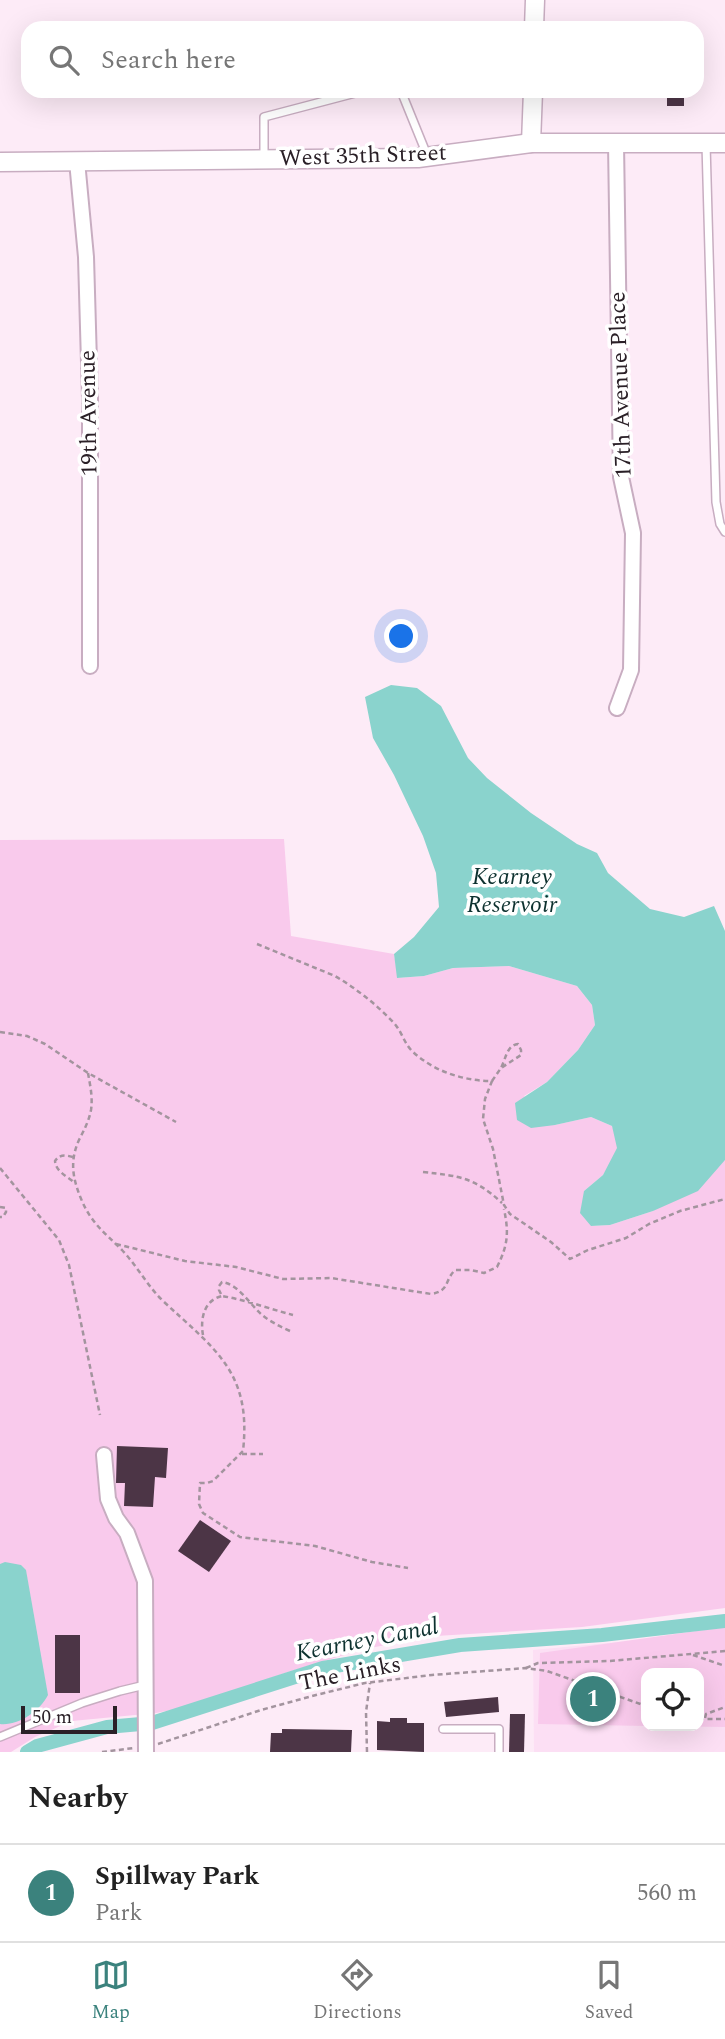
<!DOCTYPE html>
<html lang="en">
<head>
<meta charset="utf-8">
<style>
	body { margin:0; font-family:Spectral,serif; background:#f6f6f6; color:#222 }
	.controls { position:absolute; right:21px; bottom:21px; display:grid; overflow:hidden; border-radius:14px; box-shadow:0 7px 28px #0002 }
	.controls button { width:63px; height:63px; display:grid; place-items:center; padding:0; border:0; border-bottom:2px solid #e0e0e0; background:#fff; color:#222; font:35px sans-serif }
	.scale { position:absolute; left:21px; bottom:18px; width:96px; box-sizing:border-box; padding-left:7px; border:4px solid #2a2027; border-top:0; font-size:19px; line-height:24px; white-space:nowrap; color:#2a2027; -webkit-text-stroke:5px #fff; paint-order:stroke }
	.you { position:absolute; left:402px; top:637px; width:24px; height:24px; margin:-18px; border:5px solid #fff; border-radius:50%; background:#1a73e8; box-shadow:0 0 0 10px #1a73e833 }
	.badge { display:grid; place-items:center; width:46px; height:46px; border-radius:50%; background:#3b827d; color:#fff; font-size:23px; font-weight:700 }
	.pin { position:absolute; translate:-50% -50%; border:4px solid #fff; box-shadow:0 2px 7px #0006 }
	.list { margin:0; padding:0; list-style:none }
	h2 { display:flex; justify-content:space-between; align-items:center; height:91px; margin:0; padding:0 28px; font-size:30px }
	h2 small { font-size:23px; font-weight:400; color:#767676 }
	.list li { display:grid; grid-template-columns:46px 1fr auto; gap:21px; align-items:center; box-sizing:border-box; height:98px; padding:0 28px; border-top:2px solid #e0e0e0 }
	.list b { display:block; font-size:26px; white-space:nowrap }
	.list p { margin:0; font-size:23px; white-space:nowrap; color:#767676 }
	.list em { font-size:23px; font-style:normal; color:#767676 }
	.icon { flex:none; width:38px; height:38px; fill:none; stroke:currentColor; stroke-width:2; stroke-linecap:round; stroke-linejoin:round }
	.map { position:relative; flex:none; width:725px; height:1752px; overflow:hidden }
	.search { position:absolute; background:#fff; box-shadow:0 7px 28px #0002; left:21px; right:21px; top:21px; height:77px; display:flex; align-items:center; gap:18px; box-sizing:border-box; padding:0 24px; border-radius:21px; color:#767676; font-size:26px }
	.sheet { height:189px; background:#fff }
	nav { display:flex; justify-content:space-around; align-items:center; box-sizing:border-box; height:98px; border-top:2px solid #e0e0e0; background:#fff; font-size:19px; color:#767676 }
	nav a { display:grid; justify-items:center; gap:4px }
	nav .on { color:#3b827d }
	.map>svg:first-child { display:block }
	.built { fill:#fcdff4; fill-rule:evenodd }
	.green { fill:#f9caec }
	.water { fill:#8ad3cd }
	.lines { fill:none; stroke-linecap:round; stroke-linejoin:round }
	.canal { stroke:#8ad3cd; stroke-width:14 }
	.building { fill:#4c3546 }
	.service-casing { stroke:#c8adc1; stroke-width:10 }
	.minor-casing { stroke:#c8adc1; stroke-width:18 }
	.tertiary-casing { stroke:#c8adc1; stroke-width:21 }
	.path { stroke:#a3949e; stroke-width:2.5; stroke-dasharray:5 3.5; stroke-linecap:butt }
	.service { stroke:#fff; stroke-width:7 }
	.minor { stroke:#fff; stroke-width:14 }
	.tertiary { stroke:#fff; stroke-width:18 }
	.labels { text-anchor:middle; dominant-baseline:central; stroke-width:7; stroke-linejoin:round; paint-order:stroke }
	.street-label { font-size:23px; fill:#2a2027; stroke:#fff }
	.water-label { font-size:24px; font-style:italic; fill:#0d312f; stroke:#fff }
</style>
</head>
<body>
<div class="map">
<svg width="725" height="1752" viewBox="0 0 725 1752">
	<rect width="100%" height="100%" fill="#fdebf7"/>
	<path class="built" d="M725,1632V1752H534L533,1650ZM646,1673H699V1726H646Z"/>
	<g class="green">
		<path d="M284,839L291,936L394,954L398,978L424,976L453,968L509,966L577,986L592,1005L595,1025L578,1050L547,1082L524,1096L555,1125L591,1117L612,1126L621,1146L603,1175L584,1191L591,1226L610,1225L653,1211L725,1160V1608L582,1627L436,1636L364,1649L288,1672L192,1706L156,1713L72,1721L35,1737L11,1752H0V840Z"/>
		<path d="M725,1627V1727L653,1726H699V1673H646V1726L538,1724L540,1653Z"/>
	</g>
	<g class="water">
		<path d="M391,685L417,688L441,706L468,758L487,778L531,813L577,844L597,853L608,873L650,909L684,917L714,906L725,931V1160L698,1191L653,1211L610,1225L591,1226L580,1213L584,1191L603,1175L617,1148L612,1126L591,1117L555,1125L531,1128L517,1120L515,1103L547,1082L578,1050L595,1025L592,1005L577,986L509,966L453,968L424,976L397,978L394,954L414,937L439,907L436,873L423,836L394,775L373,738L365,697Z"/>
		<path d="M5,1562L21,1565L26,1570L48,1695C40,1711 18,1726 0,1724V1564Z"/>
	</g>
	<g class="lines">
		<path class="canal" d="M27,1752L37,1746L107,1727L152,1723L323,1668L460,1645L602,1635L725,1621"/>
	</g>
	<g class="building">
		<rect x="667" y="91" width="17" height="15"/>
		<path d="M117,1446L168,1448L166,1478L155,1477L153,1507L124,1506L125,1483H116Z"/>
		<path d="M200,1520L231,1541L209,1572L178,1551Z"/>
		<rect x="55" y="1635" width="25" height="58"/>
		<path d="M498,1697L499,1712L446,1717L444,1702Z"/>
		<path d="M510,1714H525L524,1752H509Z"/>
		<path d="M390,1718H407V1723H424V1752L377,1750V1721L390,1722Z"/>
		<path d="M282,1729L352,1730L351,1752H270L271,1733H282Z"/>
	</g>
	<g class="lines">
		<g class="service-casing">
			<g id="service">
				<path d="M401,91L427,155"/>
				<path d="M706,144L716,502L720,524L725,532"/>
				<path d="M264,159V117L363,91"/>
				<path d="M443,1729H499V1752"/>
				<path d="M0,1737L82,1703L120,1691L145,1685"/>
			</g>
		</g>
		<g class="minor-casing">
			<g id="minor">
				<path d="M616,143L621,477L633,533L631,670L617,708"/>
				<path d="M77,161L86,257L90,398V666"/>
				<path d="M104,1455L108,1499L116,1518L127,1533L145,1581L146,1752"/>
			</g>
		</g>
		<g class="tertiary-casing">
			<g id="tertiary">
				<path d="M534,28L535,0"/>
				<path d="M531,143L533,91"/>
				<path d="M0,162L418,158L531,143H725"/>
			</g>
		</g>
		<g class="path">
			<path d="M257,944L335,976C357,989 377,1005 394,1023C402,1032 404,1043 412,1051C433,1071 463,1081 492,1081L485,1099L483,1119L493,1149L504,1205L510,1214L551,1242L570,1259L588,1250L626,1238L649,1224L680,1211L725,1199"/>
			<path d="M0,1032L27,1036L45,1044L88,1073L176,1122"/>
			<path d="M88,1073C90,1085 93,1097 91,1110C89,1121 84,1130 79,1140C69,1162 73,1180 82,1201C92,1224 105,1233 122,1250C137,1266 147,1285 162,1300C214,1349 252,1371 243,1451L213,1481L207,1483H200L199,1504L203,1513L240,1537L315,1546L372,1562L408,1568"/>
			<path d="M492,1081L501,1068L521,1055V1050L518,1044C507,1045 506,1058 501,1068"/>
			<path d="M73,1157C65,1155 60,1154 55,1161C56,1172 67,1176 75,1183"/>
			<path d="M0,1168L59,1240L69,1265L100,1415"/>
			<path d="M423,1172C459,1176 474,1177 502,1203"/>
			<path d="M0,1207L6,1208V1212L3,1217H0"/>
			<path d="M116,1244L185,1261L236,1267L283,1279L331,1278L431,1294C450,1291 444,1281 455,1270H471L484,1273L497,1267C508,1245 509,1233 504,1209"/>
			<path d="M290,1331C279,1326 269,1321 261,1314C249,1303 238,1284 222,1282L219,1286V1290L222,1296C246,1300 270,1309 293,1315"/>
			<path d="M203,1335C200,1319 204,1300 222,1296"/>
			<path d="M242,1454H263"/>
			<path d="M693,1655L725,1666"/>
			<path d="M526,1668L538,1663L610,1661L725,1651"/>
			<path d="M705,1718L706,1714L725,1707"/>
			<path d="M699,1719H725"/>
			<path d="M158,1744L261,1710L316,1695L365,1683L432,1675L526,1668L547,1671L646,1706"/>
			<path d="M102,1752L134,1748"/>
			<path d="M367,1752L366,1712L370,1683"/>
		</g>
		<use href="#service" class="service"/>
		<use href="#minor" class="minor"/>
		<use href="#tertiary" class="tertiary"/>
	</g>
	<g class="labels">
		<g class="street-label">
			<text transform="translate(363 156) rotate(-2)">West 35th Street</text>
			<text transform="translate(621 385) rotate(-92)">17th Avenue Place</text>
			<text transform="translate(89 413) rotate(-91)">19th Avenue</text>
			<text transform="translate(350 1674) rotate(-11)">The Links</text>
		</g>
		<g class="water-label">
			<text x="512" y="877">Kearney<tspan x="512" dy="28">Reservoir</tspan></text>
			<text transform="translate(367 1640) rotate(-11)">Kearney Canal</text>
		</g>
	</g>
</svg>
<div class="controls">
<button><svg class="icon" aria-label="locate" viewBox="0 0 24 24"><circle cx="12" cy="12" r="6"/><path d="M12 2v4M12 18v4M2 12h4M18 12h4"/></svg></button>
</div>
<div class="scale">50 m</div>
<div class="you"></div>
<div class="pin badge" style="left:593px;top:1699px">1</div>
<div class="search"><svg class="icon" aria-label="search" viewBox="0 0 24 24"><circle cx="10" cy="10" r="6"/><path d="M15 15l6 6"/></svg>Search here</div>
</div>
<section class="sheet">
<h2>Nearby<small></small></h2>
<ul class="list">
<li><span class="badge">1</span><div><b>Spillway Park</b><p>Park</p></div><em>560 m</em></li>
</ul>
</section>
<nav>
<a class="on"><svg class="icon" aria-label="map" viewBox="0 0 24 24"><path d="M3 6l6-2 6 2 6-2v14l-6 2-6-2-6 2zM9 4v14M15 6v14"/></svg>Map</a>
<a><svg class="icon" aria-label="directions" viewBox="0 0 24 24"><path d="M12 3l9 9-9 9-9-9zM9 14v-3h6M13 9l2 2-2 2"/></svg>Directions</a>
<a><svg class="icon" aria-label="saved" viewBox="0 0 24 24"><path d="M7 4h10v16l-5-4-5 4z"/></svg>Saved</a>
</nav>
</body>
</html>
